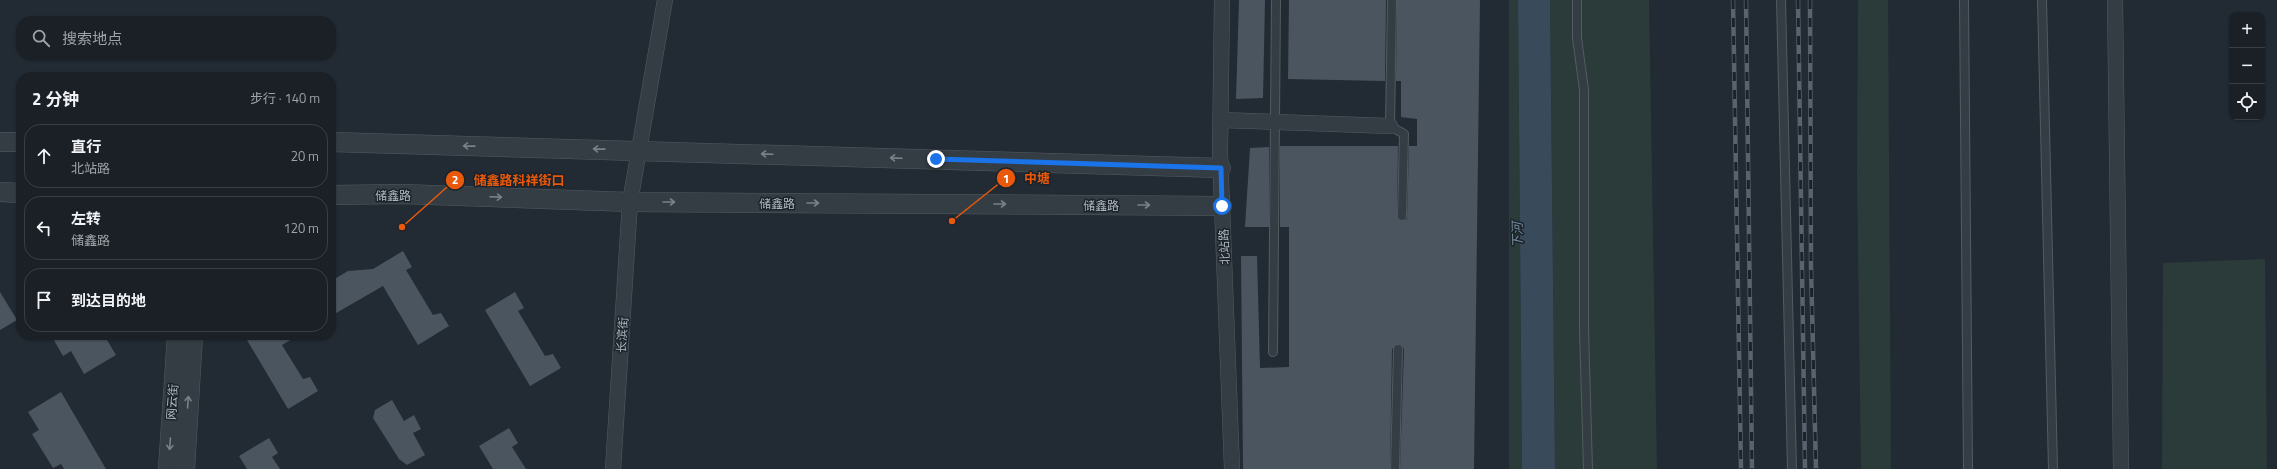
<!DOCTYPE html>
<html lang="zh">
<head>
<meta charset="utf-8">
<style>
	body { margin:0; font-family:"Titillium Web","Noto Sans SC",sans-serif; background:#272d32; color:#f1f3f6 }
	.controls { position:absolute; right:12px; top:12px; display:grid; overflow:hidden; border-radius:8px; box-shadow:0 1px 3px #0004 }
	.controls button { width:36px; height:36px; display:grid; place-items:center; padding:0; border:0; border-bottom:1px solid #383e43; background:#1a2026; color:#f1f3f6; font:20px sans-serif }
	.stop { position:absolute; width:12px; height:12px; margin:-9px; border:3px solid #1a73e8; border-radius:50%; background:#fff }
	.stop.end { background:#1a73e8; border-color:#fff; box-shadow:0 1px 4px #0008 }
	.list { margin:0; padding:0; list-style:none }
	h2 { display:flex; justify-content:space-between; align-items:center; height:52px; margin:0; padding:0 16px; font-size:17px }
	h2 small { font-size:13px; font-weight:400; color:#9fa3a7 }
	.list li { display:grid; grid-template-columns:26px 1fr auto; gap:12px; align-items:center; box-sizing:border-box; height:64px; margin:0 8px 8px; padding:0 8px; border:1px solid #383e43; border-radius:16px }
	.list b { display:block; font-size:15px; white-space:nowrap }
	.list p { margin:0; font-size:13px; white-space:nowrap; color:#9fa3a7 }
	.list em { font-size:13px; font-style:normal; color:#9fa3a7 }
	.icon { flex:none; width:22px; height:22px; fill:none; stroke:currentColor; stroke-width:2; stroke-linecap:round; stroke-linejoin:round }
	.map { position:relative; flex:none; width:2277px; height:469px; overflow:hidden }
	.search { position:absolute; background:#1a2026; box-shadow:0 1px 3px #0004; left:16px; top:16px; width:320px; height:44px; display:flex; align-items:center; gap:10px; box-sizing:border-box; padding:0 14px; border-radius:16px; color:#9fa3a7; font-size:15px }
	.panel { position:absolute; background:#1a2026; box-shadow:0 1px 3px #0004; left:16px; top:72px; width:320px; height:268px; border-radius:16px }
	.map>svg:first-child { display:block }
	.green { fill:#2a3b39 }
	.water { fill:#394a5b }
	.building { fill:#4b555f }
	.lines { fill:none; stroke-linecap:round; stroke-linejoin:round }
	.service-casing { stroke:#535b62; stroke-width:10 }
	.minor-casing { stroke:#535b62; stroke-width:16 }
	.tertiary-casing { stroke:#535b62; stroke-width:20 }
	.service { stroke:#353d44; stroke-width:8 }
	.minor { stroke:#353d44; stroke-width:15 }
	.tertiary { stroke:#353d44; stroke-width:19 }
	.rail-casing { stroke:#5a636d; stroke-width:4.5 }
	.rail { stroke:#1b2229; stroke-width:3; stroke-dasharray:9; stroke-linecap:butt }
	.oneway { stroke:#788189 }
	.route { stroke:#1a73e8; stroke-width:5 }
	.labels { text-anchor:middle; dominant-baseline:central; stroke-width:3; stroke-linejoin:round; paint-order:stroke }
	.street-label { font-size:12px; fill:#afb8c1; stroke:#1b2229 }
	.water-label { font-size:13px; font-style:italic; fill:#748ba1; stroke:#1b2229 }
	.leader { fill:none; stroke:#e8590c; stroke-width:1.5 }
	.callout-dot { fill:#e8590c; stroke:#1b2229; stroke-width:1.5 }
	.mark-label { font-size:12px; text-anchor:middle; font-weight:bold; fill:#fff }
	.callout-label { font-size:13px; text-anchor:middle; font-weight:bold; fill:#e8590c; stroke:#1b2229; stroke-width:3; stroke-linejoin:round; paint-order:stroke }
</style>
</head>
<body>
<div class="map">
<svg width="2277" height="469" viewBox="0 0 2277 469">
	<rect width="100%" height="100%" fill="#222b33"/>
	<g class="green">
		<path d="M1509,0H1518L1522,469H1509Z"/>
		<path d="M1550,0H1649L1657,469H1555Z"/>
		<path d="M1858,0H1888L1891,469H1861L1857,174Z"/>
		<path d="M2265,259L2267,469H2162L2163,263Z"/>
	</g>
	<path class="water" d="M1518,0H1550L1555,469H1522Z"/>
	<g class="building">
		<path d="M1239,0H1265L1263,98L1236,99Z"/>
		<path d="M1289,0H1386L1385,81L1288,79Z"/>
		<path d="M1397,0H1480L1474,469H1400L1404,349L1401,345L1398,344L1392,349L1390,469H1243L1241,256H1257L1260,368L1289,367V227H1280V146H1398L1397,216L1401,221L1407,219L1409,146H1417V119L1401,117V81H1396Z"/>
		<path d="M1269,147V227H1245L1250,148Z"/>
		<path d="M403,251L412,267L406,270L433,315L441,313L449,326L418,345L383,286L331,316V281L348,271L373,269Z"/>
		<path d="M0,292L17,320L0,330Z"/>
		<path d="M515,292L524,308L518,311L545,356L553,354L561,368L530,386L485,310Z"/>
		<path d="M51,335H104L116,355L84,374L71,351L63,356Z"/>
		<path d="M244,335H299L282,345L303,379L310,377L318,391L288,409Z"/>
		<path d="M61,392L106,469H64L61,464L53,468L32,434L39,430L28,412Z"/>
		<path d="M392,400L404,421L414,415L421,429L413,433L425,455L407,465L399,459L373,418L375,410Z"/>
		<path d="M509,428L518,443L512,447L526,469H493L479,446Z"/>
		<path d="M269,438L278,453L272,457L280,469H247L239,456Z"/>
	</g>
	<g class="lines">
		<g class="service-casing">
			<g id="service">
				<path d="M1392,0L1390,126L1404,134L1402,216"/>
				<path d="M1577,0V38L1584,90V329L1588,469"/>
				<path d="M1781,0L1792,469"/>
				<path d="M1964,0L1968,469"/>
				<path d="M2042,0L2053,469"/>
				<path d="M1273,352L1276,0"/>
				<path d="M1395,469L1398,349"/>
			</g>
		</g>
		<g class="minor-casing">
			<g id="minor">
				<path d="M1222,0L1220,152L1232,469"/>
				<path d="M2115,0L2121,469"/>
				<path d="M1221,120L1390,126"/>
				<path d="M613,469L630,202L665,0"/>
			</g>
		</g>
		<g class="tertiary-casing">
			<g id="tertiary">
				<path d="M0,142H21"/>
				<path d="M331,142L1221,168"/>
				<path d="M0,192L21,193"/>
				<path d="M331,195L402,194L630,202L1222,206"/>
				<path d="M168,469L177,335"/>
				<path d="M185,469L193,335"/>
			</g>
		</g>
		<use href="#service" class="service"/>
		<use href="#minor" class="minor"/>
		<use href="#tertiary" class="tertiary"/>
		<g class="rail-casing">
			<g id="rail">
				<path d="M1733,0L1741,469"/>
				<path d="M1746,0L1752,469"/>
				<path d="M1798,0L1805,469"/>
				<path d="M1810,0L1811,267L1816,469"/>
			</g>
		</g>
		<use href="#rail" class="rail"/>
	</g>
	<defs><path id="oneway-shaft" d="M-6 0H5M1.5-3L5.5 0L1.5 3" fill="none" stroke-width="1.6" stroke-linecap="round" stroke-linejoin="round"/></defs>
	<g class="oneway">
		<use href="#oneway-shaft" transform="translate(469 146) rotate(-179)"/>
		<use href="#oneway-shaft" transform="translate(599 149) rotate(-179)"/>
		<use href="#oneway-shaft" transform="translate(767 154) rotate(-178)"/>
		<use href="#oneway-shaft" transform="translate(896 158) rotate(-178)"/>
		<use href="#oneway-shaft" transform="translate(496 197) rotate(2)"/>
		<use href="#oneway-shaft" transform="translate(669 202)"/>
		<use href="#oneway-shaft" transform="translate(813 203)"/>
		<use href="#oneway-shaft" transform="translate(1000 204)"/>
		<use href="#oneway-shaft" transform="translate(1144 205)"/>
		<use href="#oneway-shaft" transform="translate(188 402) rotate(-86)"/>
		<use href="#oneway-shaft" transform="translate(170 444) rotate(94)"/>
	</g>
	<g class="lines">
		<path class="route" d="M936,159L1221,168L1222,206"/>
	</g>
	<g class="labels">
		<g class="street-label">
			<text x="393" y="195">储鑫路</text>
			<text x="777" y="203">储鑫路</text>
			<text x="1101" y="205">储鑫路</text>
			<text transform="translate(1224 247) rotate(-92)">北站路</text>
			<text transform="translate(622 335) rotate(-86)">长滨街</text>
			<text transform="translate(172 402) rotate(-86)">网云街</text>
		</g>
		<g class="water-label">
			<text transform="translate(1517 235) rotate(-91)">下河</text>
		</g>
	</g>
	<path class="leader" d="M952 221L1006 178M402 227L455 180"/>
	<g class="callout-dot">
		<circle cx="952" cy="221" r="4"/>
		<circle cx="402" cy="227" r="4"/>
		<circle cx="1006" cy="178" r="10"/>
		<circle cx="455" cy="180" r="10"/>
	</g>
	<g class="mark-label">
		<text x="1006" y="183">1</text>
		<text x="455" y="184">2</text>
	</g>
	<g class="callout-label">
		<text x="1037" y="183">中塘</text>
		<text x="519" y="185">储鑫路科祥街口</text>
	</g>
</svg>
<div class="controls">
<button>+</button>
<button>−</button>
<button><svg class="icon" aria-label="locate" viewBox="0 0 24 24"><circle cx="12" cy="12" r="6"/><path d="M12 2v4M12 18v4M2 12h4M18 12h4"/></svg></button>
</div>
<div class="stop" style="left:1222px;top:206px"></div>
<div class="stop end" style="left:936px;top:159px"></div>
<div class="search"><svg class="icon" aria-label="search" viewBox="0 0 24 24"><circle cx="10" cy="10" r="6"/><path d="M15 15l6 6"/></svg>搜索地点</div>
<section class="panel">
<h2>2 分钟<small>步行 · 140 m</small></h2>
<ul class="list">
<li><svg class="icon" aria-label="ahead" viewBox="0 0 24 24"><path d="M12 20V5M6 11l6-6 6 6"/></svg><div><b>直行</b><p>北站路</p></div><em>20 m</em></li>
<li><svg class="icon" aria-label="left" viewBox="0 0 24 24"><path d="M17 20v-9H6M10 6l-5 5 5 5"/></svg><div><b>左转</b><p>储鑫路</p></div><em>120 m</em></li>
<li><svg class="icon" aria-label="arrive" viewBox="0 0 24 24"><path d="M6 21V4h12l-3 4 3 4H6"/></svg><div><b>到达目的地</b></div></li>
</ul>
</section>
</div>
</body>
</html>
